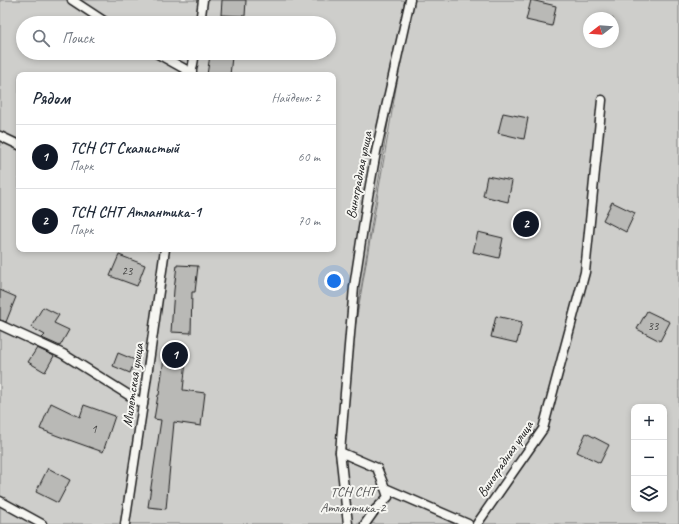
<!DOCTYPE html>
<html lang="ru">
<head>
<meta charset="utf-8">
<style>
	body { margin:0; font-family:Caveat,sans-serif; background:#f2f2f3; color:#1f2937 }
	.controls { position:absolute; right:12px; bottom:12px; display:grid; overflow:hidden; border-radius:8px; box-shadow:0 2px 6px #0003 }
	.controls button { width:36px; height:36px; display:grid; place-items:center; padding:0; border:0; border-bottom:1px solid #e0e1e3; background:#fff; color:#1f2937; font:20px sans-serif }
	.compass { position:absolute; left:583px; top:12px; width:36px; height:36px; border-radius:50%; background:#fff; box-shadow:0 2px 6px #0003; rotate:253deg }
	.you { position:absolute; left:334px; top:281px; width:14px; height:14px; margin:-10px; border:3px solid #fff; border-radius:50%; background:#1a73e8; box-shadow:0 0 0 6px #1a73e833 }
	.badge { display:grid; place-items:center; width:26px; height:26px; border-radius:50%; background:#111827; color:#fff; font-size:13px; font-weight:700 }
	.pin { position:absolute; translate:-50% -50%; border:2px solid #fff; box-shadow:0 1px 4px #0006 }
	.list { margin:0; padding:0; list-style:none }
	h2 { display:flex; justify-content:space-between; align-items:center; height:52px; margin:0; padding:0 16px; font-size:17px }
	h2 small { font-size:13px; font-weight:400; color:#747a83 }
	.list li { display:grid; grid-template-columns:26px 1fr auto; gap:12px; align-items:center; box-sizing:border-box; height:64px; padding:0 16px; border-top:1px solid #e0e1e3 }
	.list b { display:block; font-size:15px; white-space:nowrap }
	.list p { margin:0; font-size:13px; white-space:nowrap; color:#747a83 }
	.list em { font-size:13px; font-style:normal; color:#747a83 }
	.icon { flex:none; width:22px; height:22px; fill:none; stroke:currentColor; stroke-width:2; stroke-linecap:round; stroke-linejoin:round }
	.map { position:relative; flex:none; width:679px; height:524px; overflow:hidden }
	.search { position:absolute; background:#fff; box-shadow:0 2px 6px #0003; left:16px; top:16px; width:320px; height:44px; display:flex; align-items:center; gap:10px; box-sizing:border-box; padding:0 14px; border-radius:22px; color:#747a83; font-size:15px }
	.panel { position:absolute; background:#fff; box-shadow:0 2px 6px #0003; left:16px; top:72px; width:320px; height:180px; border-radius:8px }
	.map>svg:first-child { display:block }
	.green { fill:#cececb; stroke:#757574; fill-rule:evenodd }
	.building { fill:#b9b9b6; stroke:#1c1c1c }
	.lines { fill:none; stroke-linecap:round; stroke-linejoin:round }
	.lane-casing { stroke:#1c1c1c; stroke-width:11 }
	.lane { stroke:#f6f6f2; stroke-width:8 }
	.labels { text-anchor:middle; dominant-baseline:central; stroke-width:4; stroke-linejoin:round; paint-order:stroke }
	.number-label { font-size:12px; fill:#434342 }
	.street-label { font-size:14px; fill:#1c1c1c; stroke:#f6f6f2 }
	.park-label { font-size:14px; fill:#515151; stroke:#f6f6f2 }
</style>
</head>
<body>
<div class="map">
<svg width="679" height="524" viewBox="0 0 679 524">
	<rect width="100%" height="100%" fill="#edede9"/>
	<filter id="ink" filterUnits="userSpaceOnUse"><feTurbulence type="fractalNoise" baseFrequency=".025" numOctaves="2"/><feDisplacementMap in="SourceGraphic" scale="8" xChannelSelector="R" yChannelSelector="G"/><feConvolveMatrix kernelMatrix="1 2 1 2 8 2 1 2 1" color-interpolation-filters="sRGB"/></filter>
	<g filter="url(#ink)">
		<path class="green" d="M0,0H408L349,363L411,0H679V524H468L393,492L454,524H0ZM589,18H613V42H589ZM23,23H329V53H23ZM19,75H333V249H19ZM634,407H664V509H634Z"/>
		<g class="building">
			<path d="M222,0H246L245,16L221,15Z"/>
			<path d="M531,0L556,6L552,26L526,20Z"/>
			<path d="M210,55L232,57L230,75H207Z"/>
			<path d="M503,113L528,118L524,139L498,133Z"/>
			<path d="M487,176L512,181L508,202L483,196Z"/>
			<path d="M612,202L635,213L626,232L603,220Z"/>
			<path d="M478,232L503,238L499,258L473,252Z"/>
			<path d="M119,255L145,265L137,286L110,276Z"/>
			<path d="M177,265L198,266L195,292H192L191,333L171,332L174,290Z"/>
			<path d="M0,290L16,297L6,322L0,320Z"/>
			<path d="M43,307L59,315L54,323L69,330L60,346L42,338L45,335L31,327Z"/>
			<path d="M647,311L670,322L660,341L637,329Z"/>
			<path d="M496,316L522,322L517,343L491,337Z"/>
			<path d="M37,348L54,356L45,372L28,362Z"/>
			<path d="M118,353L135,360L130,373L113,366Z"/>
			<path d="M164,358L186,361L183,390L205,393L201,426L174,422L166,509L148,507L161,420L154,419L158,395H159Z"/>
			<path d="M51,403L80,417L84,405L115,416L103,452L58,436L40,429Z"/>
			<path d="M586,433L609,445L600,463L577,452Z"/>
			<path d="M48,468L70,480L58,503L36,492Z"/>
		</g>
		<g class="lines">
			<g class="lane-casing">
				<g id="lane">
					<path d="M72,0L107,23"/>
					<path d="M200,23L203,0"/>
					<path d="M156,53L192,73"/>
					<path d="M191,75L195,53"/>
					<path d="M0,136L19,145"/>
					<path d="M0,325L63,354L143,404"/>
					<path d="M340,452L377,468L385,488L468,524"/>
					<path d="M0,501L42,524"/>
					<path d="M125,524L143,404L165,249"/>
					<path d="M348,524L340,452L354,287L367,202L376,152L410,0"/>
					<path d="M365,524L375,510L388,497L385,488"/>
					<path d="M477,524L543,429L585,272L602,100"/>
				</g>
			</g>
			<use href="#lane" class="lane"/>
		</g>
	</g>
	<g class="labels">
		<g class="number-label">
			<text x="127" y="271">23</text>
			<text x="653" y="326">33</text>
			<text x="94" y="429">1</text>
		</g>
		<g class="street-label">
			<text transform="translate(359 175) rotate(-79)">Виноградная улица</text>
			<text transform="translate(133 385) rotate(-82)">Милетская улица</text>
			<text transform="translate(505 459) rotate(-56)">Виноградная улица</text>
		</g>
		<g class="park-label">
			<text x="353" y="491">ТСН СНТ<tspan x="353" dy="16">Атлантика-2</tspan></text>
		</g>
	</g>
</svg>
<div class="controls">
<button>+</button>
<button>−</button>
<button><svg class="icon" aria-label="layers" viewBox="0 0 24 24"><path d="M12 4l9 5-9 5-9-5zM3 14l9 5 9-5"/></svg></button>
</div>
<svg class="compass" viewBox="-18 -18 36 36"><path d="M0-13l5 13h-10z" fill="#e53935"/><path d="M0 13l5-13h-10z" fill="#747a83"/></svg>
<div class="you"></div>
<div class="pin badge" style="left:175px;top:355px">1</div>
<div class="pin badge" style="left:526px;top:224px">2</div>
<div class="search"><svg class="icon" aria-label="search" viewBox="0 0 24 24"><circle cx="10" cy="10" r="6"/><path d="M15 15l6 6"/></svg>Поиск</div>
<section class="panel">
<h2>Рядом<small>Найдено: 2</small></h2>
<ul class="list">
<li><span class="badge">1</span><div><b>ТСН СТ Скалистый</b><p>Парк</p></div><em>60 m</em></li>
<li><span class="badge">2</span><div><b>ТСН СНТ Атлантика-1</b><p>Парк</p></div><em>70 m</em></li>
</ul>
</section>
</div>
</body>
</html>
